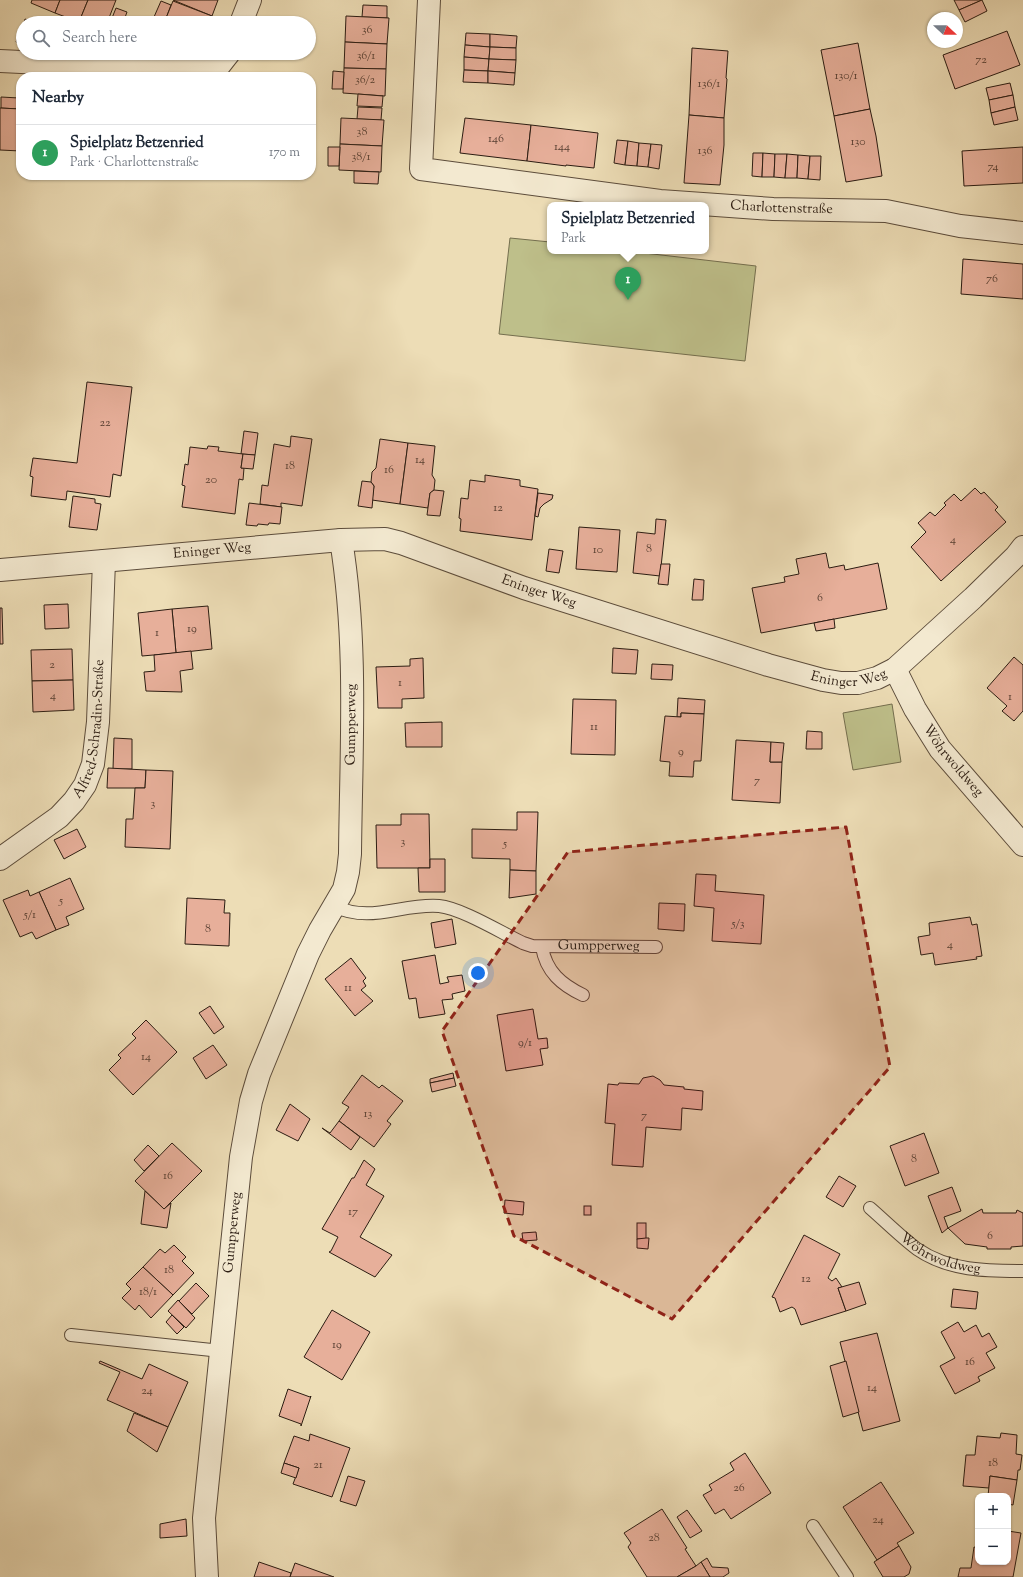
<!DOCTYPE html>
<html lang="en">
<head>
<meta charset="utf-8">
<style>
	body { margin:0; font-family:"Sorts Mill Goudy",serif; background:#f6f6f7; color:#1f2937 }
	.controls { position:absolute; right:12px; bottom:12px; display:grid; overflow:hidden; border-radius:8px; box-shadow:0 1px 3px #0004 }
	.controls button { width:36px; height:36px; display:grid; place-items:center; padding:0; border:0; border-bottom:1px solid #e0e1e3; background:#fff; color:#1f2937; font:20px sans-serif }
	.compass { position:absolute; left:927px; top:12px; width:36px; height:36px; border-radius:50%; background:#fff; box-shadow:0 1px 3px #0004; rotate:112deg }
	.you { position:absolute; left:478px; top:973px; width:14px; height:14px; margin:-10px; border:3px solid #fff; border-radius:50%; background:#1a73e8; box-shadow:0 0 0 6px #1a73e833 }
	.badge { display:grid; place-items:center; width:26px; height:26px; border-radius:50%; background:#7c3aed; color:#fff; font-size:13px; font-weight:700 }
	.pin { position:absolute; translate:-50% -33px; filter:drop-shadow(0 1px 2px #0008) }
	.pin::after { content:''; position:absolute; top:21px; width:14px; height:12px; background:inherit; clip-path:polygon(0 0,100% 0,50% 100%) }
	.popup { position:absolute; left:547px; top:202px; width:162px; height:52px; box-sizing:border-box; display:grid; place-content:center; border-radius:8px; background:#fff; filter:drop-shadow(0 1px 3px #0005); font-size:13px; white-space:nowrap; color:#747a83 }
	.popup b { font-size:15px; color:#1f2937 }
	.popup::after { content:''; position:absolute; left:50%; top:100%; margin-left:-8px; border:8px solid transparent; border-top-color:#fff }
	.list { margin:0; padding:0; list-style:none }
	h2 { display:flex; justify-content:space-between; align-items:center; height:52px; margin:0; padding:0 16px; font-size:17px }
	h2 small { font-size:13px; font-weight:400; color:#747a83 }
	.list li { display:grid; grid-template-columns:26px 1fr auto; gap:12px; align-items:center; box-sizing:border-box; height:56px; padding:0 16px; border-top:1px solid #e0e1e3 }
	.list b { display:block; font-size:15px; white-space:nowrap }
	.list p { margin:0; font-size:13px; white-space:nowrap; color:#747a83 }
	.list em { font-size:13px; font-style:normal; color:#747a83 }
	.icon { flex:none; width:22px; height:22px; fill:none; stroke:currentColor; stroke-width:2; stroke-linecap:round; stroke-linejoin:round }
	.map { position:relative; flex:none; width:1023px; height:1577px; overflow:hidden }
	.search { position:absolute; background:#fff; box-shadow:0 1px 3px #0004; left:16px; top:16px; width:300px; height:44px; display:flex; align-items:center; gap:10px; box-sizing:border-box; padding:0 14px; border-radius:22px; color:#747a83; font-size:15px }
	.panel { position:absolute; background:#fff; box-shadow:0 1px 3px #0004; left:16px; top:72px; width:300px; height:108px; border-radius:16px }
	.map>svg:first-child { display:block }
	.green { fill:#bebf8a; stroke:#746e4e }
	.building { fill:#e7af9a; stroke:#2b1c12 }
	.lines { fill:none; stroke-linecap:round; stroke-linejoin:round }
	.service-casing { stroke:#5c4c3b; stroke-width:14 }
	.minor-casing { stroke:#5c4c3b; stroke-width:24 }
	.service { stroke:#f3e9d0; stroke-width:12 }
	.minor { stroke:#f3e9d0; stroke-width:22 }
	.marked { fill:#8f2418; fill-opacity:0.2; stroke:#8f2418; stroke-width:3; stroke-dasharray:8 5; stroke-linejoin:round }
	.labels { text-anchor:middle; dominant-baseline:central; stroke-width:3; stroke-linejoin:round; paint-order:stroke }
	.number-label { font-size:12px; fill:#5a4134 }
	.street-label { font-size:14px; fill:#2b1c12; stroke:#f3e9d0 }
</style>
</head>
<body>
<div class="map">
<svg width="1023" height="1577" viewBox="0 0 1023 1577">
	<rect width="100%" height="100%" fill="#edddb6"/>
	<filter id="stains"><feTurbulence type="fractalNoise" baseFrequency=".005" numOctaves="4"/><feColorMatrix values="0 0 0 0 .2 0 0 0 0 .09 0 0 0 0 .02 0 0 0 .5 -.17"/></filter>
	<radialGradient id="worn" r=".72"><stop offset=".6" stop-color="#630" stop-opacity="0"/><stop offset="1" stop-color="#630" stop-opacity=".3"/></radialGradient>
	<g class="green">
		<path d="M510,238L550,242V251H627L756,266L745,361L499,334Z"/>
		<path d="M892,704L901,762L853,770L843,713Z"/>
	</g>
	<g class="building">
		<path d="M32,0H60L55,13L31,3Z"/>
		<path d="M60,0H88L79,22L55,13Z"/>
		<path d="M88,0H116L107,23L79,22Z"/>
		<path d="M173,0H218L212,16Z"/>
		<path d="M954,0H982L959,10Z"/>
		<path d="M982,0L987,11L965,22L959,10Z"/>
		<path d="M161,1L171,5L165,21L154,17Z"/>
		<path d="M173,1L212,16L209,23H164Z"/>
		<path d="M363,5L387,6V18L362,17Z"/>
		<path d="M116,8L127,12L123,23H110Z"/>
		<path d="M346,16L389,18L387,44L345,42Z"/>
		<path d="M25,19L36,23H24Z"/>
		<path d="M23,24V44L16,42Z"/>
		<path d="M1007,31L1020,65L955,89L943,55Z"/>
		<path d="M466,33L490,34V47L465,45Z"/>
		<path d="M490,34L517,36L516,48L490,47Z"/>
		<path d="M345,42L387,44L386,69L344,68Z"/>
		<path d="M858,43L870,109L834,116L821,50Z"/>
		<path d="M465,45L490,47L489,59L464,57Z"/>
		<path d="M490,47L516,48V60L489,59Z"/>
		<path d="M692,48L728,51L726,78L727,79L724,118L689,115Z"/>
		<path d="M464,57L489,59L488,71L464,70Z"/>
		<path d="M489,59L516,60L515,73L488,71Z"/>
		<path d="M344,68L386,69L385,96L343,93Z"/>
		<path d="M464,70L488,71V83L463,82Z"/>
		<path d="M333,71L344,72L343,89H332Z"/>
		<path d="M488,71L515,73L514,85L488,83Z"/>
		<path d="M1010,83L1013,95L989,100L986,88Z"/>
		<path d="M358,94L383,96L382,107L357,106Z"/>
		<path d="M1013,95L1015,107L991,113L989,100Z"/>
		<path d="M1,97L19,98L18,109L1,108Z"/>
		<path d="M358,107L382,108L381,120L357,119Z"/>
		<path d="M1015,107L1018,120L994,125L991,113Z"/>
		<path d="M0,108L21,109V151L0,150Z"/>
		<path d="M870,109L876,136L882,176L846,182L834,116Z"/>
		<path d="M689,115L724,118V145L720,185L684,183Z"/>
		<path d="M341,118L384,120L382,146L340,144Z"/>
		<path d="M465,118L531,125L527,161L460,153Z"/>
		<path d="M531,125L598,133L594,168L566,165V166L527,161Z"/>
		<path d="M617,140L628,141L625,165L614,163Z"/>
		<path d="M628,141L639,143L637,166L625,165Z"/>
		<path d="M639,143L651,144L648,167L637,166Z"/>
		<path d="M340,144L382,146L381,172L339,170Z"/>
		<path d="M651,144L662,145L659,169L648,167Z"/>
		<path d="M328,147H340L339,166H328Z"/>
		<path d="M1023,147V183L964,186L962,151Z"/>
		<path d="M753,153H763L762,177L752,176Z"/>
		<path d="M763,153L775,154L774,177H762Z"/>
		<path d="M775,154H787L785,178L774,177Z"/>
		<path d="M787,154L798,155L797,178H785Z"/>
		<path d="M798,155L810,156L808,179L797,178Z"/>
		<path d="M810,156H821L820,180L808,179Z"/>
		<path d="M354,171L379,172L378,184L354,183Z"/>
		<path d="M963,259L1023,264V299L961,294Z"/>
		<path d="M87,382L132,387L121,476L113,474L110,497L67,491L66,500L31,496L33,477L30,476L33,458L77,463Z"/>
		<path d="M244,431L258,433L255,455L241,454Z"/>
		<path d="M291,436L312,439L302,506L281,503V507L260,504L262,485L268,486L274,444L290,447Z"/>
		<path d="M380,439L408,443L400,504L372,500L374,486L371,482L372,472L376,468Z"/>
		<path d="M408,443L435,446L432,475L435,480L434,490L430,493L428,508L400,504Z"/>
		<path d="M208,446L219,447L218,451L243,454L241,468H244L243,480L239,479L235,514L182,507L185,486L182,485L185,464L188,465L190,447L207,449Z"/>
		<path d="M243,454L255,455L253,469L241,468Z"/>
		<path d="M485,475L520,480V486L538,489L532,540L460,531L461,519L459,518L461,498L468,499L470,480L485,482Z"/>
		<path d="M362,481L371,482L374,486L372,508L358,506Z"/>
		<path d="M975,488L981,494L984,492L998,507L995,510L1006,522L941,581L911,547L926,532L918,523L930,512L935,516L946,505L944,503L954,494L961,501Z"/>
		<path d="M434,490L444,491L440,516L427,515L430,493Z"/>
		<path d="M538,493L553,495L552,499L544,504L540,508L538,517L535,516Z"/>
		<path d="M73,496L95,499V503L101,504L97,530L69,527Z"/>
		<path d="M249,503L282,507L280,524L269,523L268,525L258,524L257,526L246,525Z"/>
		<path d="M656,519L666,520L660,576L633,573L637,532L655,534Z"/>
		<path d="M579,527L620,530L617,572L576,569Z"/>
		<path d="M549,549L563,551L559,573L546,571Z"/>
		<path d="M826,553L829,568L844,565L845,570L878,563L887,609L761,633L752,588L785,582L784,577L799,574L796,559Z"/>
		<path d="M661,564H670L668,585L658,584Z"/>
		<path d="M694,579L704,580L703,600H692Z"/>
		<path d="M68,604L69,628L45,629L44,605Z"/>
		<path d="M208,606L212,649L176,653L172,609Z"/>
		<path d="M0,608H2L3,644H0Z"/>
		<path d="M172,609L176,653L142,656L138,613Z"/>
		<path d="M834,619L835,628L816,631L814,623Z"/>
		<path d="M613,648L638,650L636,674L612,673Z"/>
		<path d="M72,649L73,680L32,681L31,650Z"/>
		<path d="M191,651L193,669L180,671L182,692L146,691L144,672L155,671L154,655Z"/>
		<path d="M1014,657L1023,665V711L1014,721L1002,711L1007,706L987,688Z"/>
		<path d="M423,658L424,698L402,699V708H378L376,667L410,666V659Z"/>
		<path d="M652,664L673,665L672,680L651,679Z"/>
		<path d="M73,680L74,710L33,712L32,681Z"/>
		<path d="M678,698L705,700L704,714L681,713V717H677Z"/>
		<path d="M573,699L616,700L615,755L571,754Z"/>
		<path d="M681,713L704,714L701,761H694L693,777L669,776L670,762L660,761L665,716L681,717Z"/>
		<path d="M442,722V747H406L405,723Z"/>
		<path d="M807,731L822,732V749H806Z"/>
		<path d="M114,738L132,739V769H113Z"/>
		<path d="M736,740L771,742L770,762H782L780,803L732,800Z"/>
		<path d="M771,742L784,743L782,762H770Z"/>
		<path d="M108,768L146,770L145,788H107Z"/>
		<path d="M146,770L173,771L170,849L125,847L126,819H133L135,788H145Z"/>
		<path d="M517,812H538L536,871L510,870V859L472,858V829L517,830Z"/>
		<path d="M401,814H429L430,868H377L376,825H401Z"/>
		<path d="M77,829L86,847L64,859L54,840Z"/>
		<path d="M430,859H445V892H419L418,868H430Z"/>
		<path d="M510,870L536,871V894L509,898Z"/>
		<path d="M696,874L716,875L715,891L764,895L761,944L712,941L714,908L694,906Z"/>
		<path d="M70,878L84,909L66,917L69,925L56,930L39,892Z"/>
		<path d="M28,890L30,896L39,892L56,930L36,939L32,932L20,937L3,900Z"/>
		<path d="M187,898L225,900L224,913H230L229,946L185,944Z"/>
		<path d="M659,903L685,904L684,931L658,929Z"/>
		<path d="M970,917L972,925L977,924L982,956L976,957L977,959L935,965L933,953L921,955L918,937L930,935L929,923Z"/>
		<path d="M452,919L456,944L435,948L431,923Z"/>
		<path d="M435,955L440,984L449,982L447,977L462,975L465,991L452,994L453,999L442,1000L445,1014L419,1018L416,998L409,999L402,961Z"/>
		<path d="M351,958L366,978L363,981L366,986L361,990L373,1001L355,1016L325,979Z"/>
		<path d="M210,1006L224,1027L214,1034L199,1013Z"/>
		<path d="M533,1009L538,1039L547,1038L548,1048L540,1049L543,1065L506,1071L497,1015Z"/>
		<path d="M146,1020L177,1052L133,1095L109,1070L121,1058L118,1055L136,1038L132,1034Z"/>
		<path d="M213,1045L227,1065L206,1079L193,1058Z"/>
		<path d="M453,1073L454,1078L430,1083V1079Z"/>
		<path d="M362,1075L379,1088L382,1085L403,1101L387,1121L391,1124L374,1147L339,1121L349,1107L342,1103Z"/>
		<path d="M653,1076L660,1080L664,1085L684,1087V1089L703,1091L702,1110L682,1108L681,1130L646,1127L643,1167L612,1165L615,1124L605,1123L608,1084L618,1085L619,1083L639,1084L643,1078Z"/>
		<path d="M454,1078L456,1086L432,1092L430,1083Z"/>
		<path d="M290,1104L310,1119L298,1141L276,1130Z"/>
		<path d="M339,1121L360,1137L351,1150L322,1128L330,1133Z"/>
		<path d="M924,1133L939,1173L905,1186L890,1146Z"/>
		<path d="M172,1143L202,1171L164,1209L135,1181Z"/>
		<path d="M148,1145L159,1156L144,1171L134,1160Z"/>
		<path d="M364,1160L375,1169L366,1185L384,1196L360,1237L392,1255L375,1277L329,1252L331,1251L338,1237L322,1229L352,1178H354Z"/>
		<path d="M839,1176L856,1186L843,1207L826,1197Z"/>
		<path d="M952,1187L961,1211L944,1217L948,1228L942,1233L928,1196Z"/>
		<path d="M145,1191L164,1209L171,1203L167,1228L141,1224Z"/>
		<path d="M505,1200L524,1202L523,1215L504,1213Z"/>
		<rect x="584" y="1206" width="7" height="9"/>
		<path d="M982,1209L983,1213H1016L1017,1210L1023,1213V1246L1011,1247V1249H987V1247L965,1244L948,1228Z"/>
		<rect x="637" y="1223" width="9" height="16"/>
		<path d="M536,1232L537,1240L523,1241L522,1233Z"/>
		<path d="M804,1235L840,1254L828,1278L832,1281L836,1278L842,1287L838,1288L846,1311L801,1325L795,1309L792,1307L780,1312L775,1298L772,1297Z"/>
		<path d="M646,1238H649L648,1249L637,1248V1239Z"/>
		<path d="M174,1245L186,1257L182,1261L194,1273L173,1295L143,1267L160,1249L165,1253Z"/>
		<path d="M143,1267L173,1295L151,1318L139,1305L135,1310L122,1298L131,1289L126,1284Z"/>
		<path d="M859,1282L866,1304L846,1311L838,1288Z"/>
		<path d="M196,1283L209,1296L192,1314L179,1301Z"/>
		<path d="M953,1289L978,1292L976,1309L951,1307Z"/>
		<path d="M178,1300L195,1318L186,1328L168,1311Z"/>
		<path d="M332,1310L370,1332L342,1380L304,1357Z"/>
		<path d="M172,1315L184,1327L177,1334L166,1322Z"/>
		<path d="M958,1322L964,1332L976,1325L982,1337L989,1333L997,1347L986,1353L995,1368L978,1377L980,1381L955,1394L940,1366L955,1358L941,1332Z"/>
		<path d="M877,1333L900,1421L863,1431L840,1342Z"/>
		<path d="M100,1361L142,1379L149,1364L188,1382L168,1427L107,1400L120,1372L99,1363Z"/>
		<path d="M846,1361L859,1412L843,1417L830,1366Z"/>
		<path d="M288,1389L310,1397L311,1396L301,1426V1424L279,1416Z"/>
		<path d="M134,1413L168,1427L157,1452L127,1431Z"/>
		<path d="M1001,1433L1017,1435L1016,1454L1022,1455L1020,1470H1018L1017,1480L990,1476L989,1488L963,1486L966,1455H975L977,1436L1000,1438Z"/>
		<path d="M310,1434L350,1448L332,1497L293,1484L299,1468L284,1463L294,1436L309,1441Z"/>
		<path d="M745,1453L771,1493L731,1519L724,1509L715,1514L703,1495L712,1490L709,1485L734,1470L730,1463Z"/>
		<path d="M284,1463L299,1468L296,1478L281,1473Z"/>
		<path d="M348,1476L365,1481L356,1506L340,1501Z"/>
		<path d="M990,1476L1017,1480L1013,1505L1008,1504V1496H988Z"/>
		<path d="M881,1482L914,1533L897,1543L899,1546L877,1560L843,1507Z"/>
		<path d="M662,1509L687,1548L685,1549L696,1566L677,1577H647L628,1547L631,1543L624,1533Z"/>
		<path d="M687,1510L702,1531L690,1538L677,1517Z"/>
		<path d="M186,1519L187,1536L160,1538V1524Z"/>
		<path d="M1008,1531L1021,1533L1013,1577H958L960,1568H971L974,1547L978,1548V1562H1008Z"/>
		<path d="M899,1546L911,1567L909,1574L904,1577H883L874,1562Z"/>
		<path d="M707,1558L712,1567L728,1568L729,1573L723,1577H710L701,1562Z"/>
		<path d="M259,1562L291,1573L290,1577H254Z"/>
		<path d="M701,1562L710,1577H677L696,1566Z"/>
		<path d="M295,1563L334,1577H290Z"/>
	</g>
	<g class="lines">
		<g class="service-casing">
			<g id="service">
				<path id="s1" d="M334,906C371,924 402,903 439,906C461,908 502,933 523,943L532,946L656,947"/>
				<path d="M542,947C546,972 562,985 583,995"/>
				<path id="s2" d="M870,1208C885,1221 901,1237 917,1249C949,1271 986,1271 1023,1271"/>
				<path d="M71,1335L221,1351"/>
				<path d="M813,1526L847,1577"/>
			</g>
		</g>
		<g class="minor-casing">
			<g id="minor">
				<path id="s3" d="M429,0L421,169L660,201L773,209L886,211L960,226L1023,233"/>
				<path d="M241,23L250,0"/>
				<path d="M0,61L209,71L218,67L229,53"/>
				<path id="s4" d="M0,570L341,540L385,539L401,543L524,588L768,665L823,680L841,683H858L877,678L895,669L973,598L1016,556L1023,547"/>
				<path id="s5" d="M895,669L915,709L940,749L1023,845"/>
				<path id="s6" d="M0,859L59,817L74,801L85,785L93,764L98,722L104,561"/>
				<path id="s7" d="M207,1577L204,1518L207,1488L241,1157L251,1101L259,1074L308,954L320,930L344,889L348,872L350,854C351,749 358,644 341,540"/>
			</g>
		</g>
		<use href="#service" class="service"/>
		<use href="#minor" class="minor"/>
	</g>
	<path class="marked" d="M846,827L890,1067L672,1319L514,1236L442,1031L568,852Z"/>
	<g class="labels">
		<g class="number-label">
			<text x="367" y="30">36</text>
			<text x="366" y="56">36/1</text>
			<text x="981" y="60">72</text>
			<text x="846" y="76">130/1</text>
			<text x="365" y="80">36/2</text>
			<text x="709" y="84">136/1</text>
			<text x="362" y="132">38</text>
			<text x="496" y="139">146</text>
			<text x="858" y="142">130</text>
			<text x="562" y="147">144</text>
			<text x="705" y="151">136</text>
			<text x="361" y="157">38/1</text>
			<text x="993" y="167">74</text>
			<text x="992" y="279">76</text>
			<text x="105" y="423">22</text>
			<text x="420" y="460">14</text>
			<text x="290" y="466">18</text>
			<text x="389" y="470">16</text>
			<text x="211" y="480">20</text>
			<text x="498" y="508">12</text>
			<text x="953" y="540">4</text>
			<text x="649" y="549">8</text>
			<text x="598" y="550">10</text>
			<text x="820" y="598">6</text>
			<text x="192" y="629">19</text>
			<text x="157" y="633">1</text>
			<text x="52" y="665">2</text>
			<text x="400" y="683">1</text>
			<text x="53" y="696">4</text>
			<text x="1010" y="697">1</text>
			<text x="594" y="727">11</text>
			<text x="681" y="752">9</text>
			<text x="757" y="781">7</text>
			<text x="153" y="804">3</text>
			<text x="403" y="842">3</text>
			<text x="505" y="844">5</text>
			<text x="61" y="901">5</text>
			<text x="30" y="915">5/1</text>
			<text x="738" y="924">5/3</text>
			<text x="208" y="929">8</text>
			<text x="950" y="945">4</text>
			<text x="348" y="988">11</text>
			<text x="525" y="1043">9/1</text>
			<text x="146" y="1057">14</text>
			<text x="368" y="1114">13</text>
			<text x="644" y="1116">7</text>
			<text x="914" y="1159">8</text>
			<text x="168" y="1176">16</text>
			<text x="353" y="1212">17</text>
			<text x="990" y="1236">6</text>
			<text x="169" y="1270">18</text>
			<text x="806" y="1279">12</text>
			<text x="148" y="1292">18/1</text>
			<text x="337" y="1345">19</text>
			<text x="970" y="1362">16</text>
			<text x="872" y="1388">14</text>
			<text x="147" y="1391">24</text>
			<text x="993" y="1463">18</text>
			<text x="318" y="1465">21</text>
			<text x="739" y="1488">26</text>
			<text x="878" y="1520">24</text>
			<text x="654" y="1538">28</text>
		</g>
		<g class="street-label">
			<text stroke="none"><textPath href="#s3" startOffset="532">Charlottenstraße</textPath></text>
			<text stroke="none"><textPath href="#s4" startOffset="213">Eninger Weg</textPath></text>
			<text stroke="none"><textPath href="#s4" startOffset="549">Eninger Weg</textPath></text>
			<text stroke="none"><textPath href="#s4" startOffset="873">Eninger Weg</textPath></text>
			<text stroke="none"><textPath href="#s7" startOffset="876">Gumpperweg</textPath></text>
			<text stroke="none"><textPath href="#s6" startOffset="170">Alfred-Schradin-Straße</textPath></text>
			<text stroke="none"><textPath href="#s5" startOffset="109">Wöhrwoldweg</textPath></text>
			<text stroke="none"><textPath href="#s1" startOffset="275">Gumpperweg</textPath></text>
			<text stroke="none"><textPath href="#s7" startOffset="346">Gumpperweg</textPath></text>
			<text stroke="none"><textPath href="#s2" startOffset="86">Wöhrwoldweg</textPath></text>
		</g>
	</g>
	<rect width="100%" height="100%" filter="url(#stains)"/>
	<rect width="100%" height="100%" fill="url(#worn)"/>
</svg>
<div class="controls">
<button>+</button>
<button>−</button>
</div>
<svg class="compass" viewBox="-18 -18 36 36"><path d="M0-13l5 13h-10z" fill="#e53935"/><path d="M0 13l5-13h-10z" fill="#747a83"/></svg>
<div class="you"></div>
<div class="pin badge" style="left:628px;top:300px;background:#2e9e5b">1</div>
<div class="popup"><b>Spielplatz Betzenried</b>Park</div>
<div class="search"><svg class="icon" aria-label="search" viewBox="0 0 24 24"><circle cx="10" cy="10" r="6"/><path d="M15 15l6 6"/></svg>Search here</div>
<section class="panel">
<h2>Nearby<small></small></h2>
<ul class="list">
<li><span class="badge" style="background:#2e9e5b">1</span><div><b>Spielplatz Betzenried</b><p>Park · Charlottenstraße</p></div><em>170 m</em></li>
</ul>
</section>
</div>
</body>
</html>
